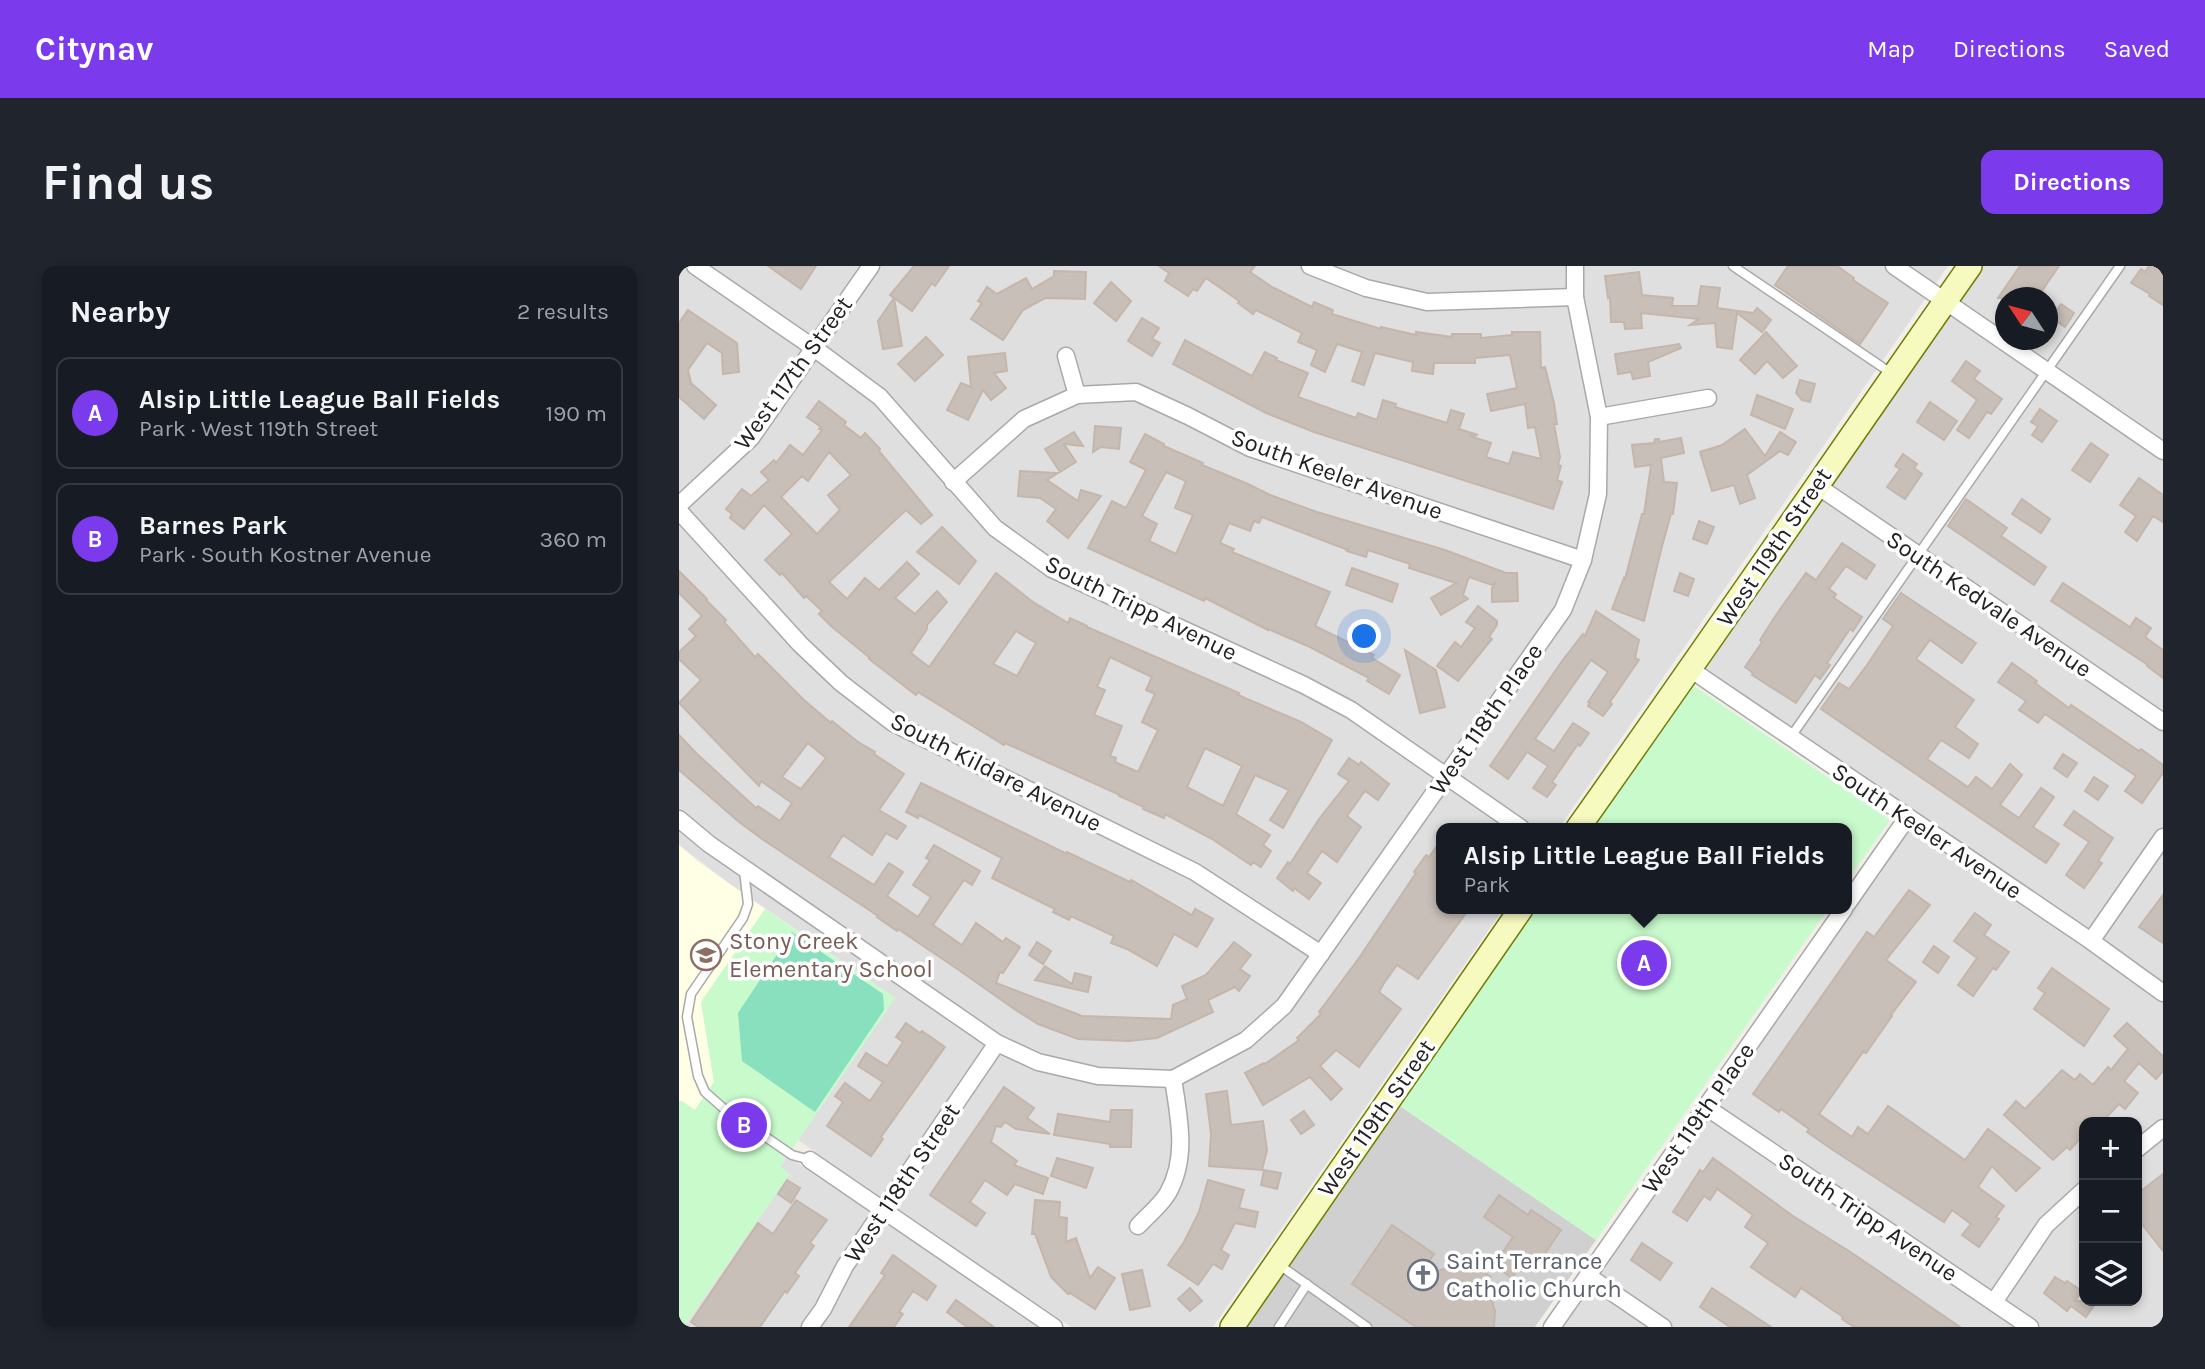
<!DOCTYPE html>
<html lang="en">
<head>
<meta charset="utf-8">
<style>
	body { margin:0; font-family:Karla,sans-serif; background:#20242c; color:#f1f3f6 }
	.controls { position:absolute; right:21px; bottom:21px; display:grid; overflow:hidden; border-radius:14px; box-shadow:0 4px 10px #0003 }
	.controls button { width:63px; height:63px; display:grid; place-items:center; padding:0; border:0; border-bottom:2px solid #363941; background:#171b24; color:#f1f3f6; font:35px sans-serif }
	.compass { position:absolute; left:1316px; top:21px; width:63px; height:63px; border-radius:50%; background:#171b24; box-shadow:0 4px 10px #0003; rotate:306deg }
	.you { position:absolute; left:686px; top:371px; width:24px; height:24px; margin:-18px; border:5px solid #fff; border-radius:50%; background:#1a73e8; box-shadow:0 0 0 10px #1a73e833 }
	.badge { display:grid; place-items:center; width:46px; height:46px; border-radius:50%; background:#7c3aed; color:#fff; font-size:23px; font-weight:700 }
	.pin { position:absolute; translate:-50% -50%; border:4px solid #fff; box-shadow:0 2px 7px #0006 }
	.popup { position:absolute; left:757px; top:557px; width:416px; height:91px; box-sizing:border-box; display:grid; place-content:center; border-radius:14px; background:#171b24; filter:drop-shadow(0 2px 5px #0005); font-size:23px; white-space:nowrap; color:#9ea1a6 }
	.popup b { font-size:26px; color:#f1f3f6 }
	.popup::after { content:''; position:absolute; left:50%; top:100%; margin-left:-14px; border:14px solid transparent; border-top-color:#171b24 }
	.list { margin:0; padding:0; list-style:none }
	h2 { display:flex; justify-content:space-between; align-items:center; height:91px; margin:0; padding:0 28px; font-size:30px }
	h2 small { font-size:23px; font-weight:400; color:#9ea1a6 }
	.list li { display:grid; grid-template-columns:46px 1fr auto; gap:21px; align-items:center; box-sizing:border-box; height:112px; margin:0 14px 14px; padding:0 14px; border:2px solid #363941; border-radius:14px }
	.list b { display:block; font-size:26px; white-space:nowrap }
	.list p { margin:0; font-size:23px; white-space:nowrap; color:#9ea1a6 }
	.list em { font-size:23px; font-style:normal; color:#9ea1a6 }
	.icon { flex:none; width:38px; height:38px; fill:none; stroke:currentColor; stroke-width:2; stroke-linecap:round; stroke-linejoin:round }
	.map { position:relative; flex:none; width:1484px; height:1061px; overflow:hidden; border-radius:14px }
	header { display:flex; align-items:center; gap:42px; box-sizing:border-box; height:98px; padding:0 35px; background:#7c3aed; color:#fff }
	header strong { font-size:33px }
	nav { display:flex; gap:38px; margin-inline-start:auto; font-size:24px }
	.intro { display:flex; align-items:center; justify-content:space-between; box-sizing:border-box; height:168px; padding:0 42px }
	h1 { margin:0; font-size:49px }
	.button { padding:18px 32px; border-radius:14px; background:#7c3aed; color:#fff; font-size:24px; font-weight:700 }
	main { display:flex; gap:42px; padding:0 42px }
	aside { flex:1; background:#171b24; border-radius:14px; box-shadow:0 4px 10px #0003 }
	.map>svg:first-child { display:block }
	.residential { fill:#e0dfdf; fill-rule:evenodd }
	.education { fill:#ffffe5 }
	.religious { fill:#d0d0d0 }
	.park { fill:#c8facc }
	.pitch { fill:#88e0be }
	.building { fill:#c7bfb8; stroke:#c4b6ab; stroke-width:2; fill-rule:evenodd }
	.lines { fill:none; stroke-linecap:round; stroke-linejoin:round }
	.lane-casing { stroke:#a9a9a9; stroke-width:11 }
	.street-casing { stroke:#a9a9a9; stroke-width:19 }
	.secondary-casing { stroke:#707d05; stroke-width:26 }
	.lane { stroke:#fff; stroke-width:8 }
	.street { stroke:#fff; stroke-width:16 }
	.secondary { stroke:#f7fabf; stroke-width:23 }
	.labels { text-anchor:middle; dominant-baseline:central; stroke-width:7; stroke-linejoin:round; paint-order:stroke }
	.street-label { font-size:24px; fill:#222; stroke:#fff }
	.education-label { font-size:24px; fill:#785e54; stroke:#fff; text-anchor:start }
	.worship-label { font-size:24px; fill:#5b616d; stroke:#fff; text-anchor:start }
</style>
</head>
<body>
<header>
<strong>Citynav</strong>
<nav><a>Map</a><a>Directions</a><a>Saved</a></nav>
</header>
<div class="intro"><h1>Find us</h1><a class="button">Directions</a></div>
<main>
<aside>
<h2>Nearby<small>2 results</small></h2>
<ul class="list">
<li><span class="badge">A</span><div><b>Alsip Little League Ball Fields</b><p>Park · West 119th Street</p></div><em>190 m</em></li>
<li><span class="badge">B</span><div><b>Barnes Park</b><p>Park · South Kostner Avenue</p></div><em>360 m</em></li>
</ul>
</aside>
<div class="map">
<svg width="1484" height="1061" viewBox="0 0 1484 1061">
	<rect width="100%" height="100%" fill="#f2efe9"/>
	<g class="residential">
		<path d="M0,0H1269L880,562H762V643H824L534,1061H392L119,874L216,732L51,618L0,579Z"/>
		<path d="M1304,0H1484V1061H884L1240,549L1025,401ZM1326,32H1368V74H1326ZM1405,856H1458V1035H1405Z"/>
		<path d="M108,890L360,1061H5L110,908L101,901Z"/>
	</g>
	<path class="education" d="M0,579L17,594L86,643L22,736L35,816L16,844L3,835L0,836Z"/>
	<path class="religious" d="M721,840L917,974L856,1061H567Z"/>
	<g class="park">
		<path d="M1012,418L1211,554L1168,615V562H913Z"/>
		<path d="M86,643L216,732L101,901L111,908L5,1061H0V836L3,835L16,844L35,816L22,736Z"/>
		<path d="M858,643H1149L917,974L721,840Z"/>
	</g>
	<path class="pitch" d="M113,666L204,728L205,744L136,846L63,795L59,747Z"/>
	<g class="building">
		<path d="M89,0H137L122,23Z"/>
		<path d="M235,0H270L256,20L253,17L233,45L215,32L223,80L204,83L199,55L215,32L211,29Z"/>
		<path d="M480,0H576L571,6L593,21L633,41L635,36L654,44L653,48L702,63V61L737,69V66L773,71V68H802V72L833,69V66H861L862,102L866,101L875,137L878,158H875L881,191L879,199L882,200L878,214L883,216L874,243L635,166L587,147L494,98L506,74L573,110L586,86L598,92L597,94L629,107L619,131L677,152L679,147L698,154L704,134L717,138L716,141L768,157L772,144L785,148L780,163L799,169L791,170L812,177L807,191L830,198L834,186L862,193L856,161L849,162L846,138L812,145L808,128L838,122L831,89L796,92V97H755L754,108L733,105L734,96L696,87L685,119L673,115L683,86L658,78L646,106L632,99L638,84L619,76L623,67L577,44L574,48L559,37L560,35L527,12L518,25L514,23L509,30L486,15L490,7Z"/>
		<path d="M1109,0H1158L1175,12L1174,14L1209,37L1181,78L1096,19Z"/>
		<path d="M1341,0H1380L1358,32H1319Z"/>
		<path d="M1470,0H1475L1484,6V39L1470,30L1471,28L1452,17L1462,3L1466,6Z"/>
		<path d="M375,5L407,6L406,33L366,32L344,44L324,74L292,53L303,37L299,35L308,21L318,28L347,12L353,23L375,10Z"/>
		<path d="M960,6L963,29L994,32L993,40H1019L1022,20L1041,22L1038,42L1074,47L1078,42L1092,54L1083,66L1058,47L1053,83L1038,81L1036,57L1011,59L1020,53L962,47L963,62L946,63L945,56H932L931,31L929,32L926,10Z"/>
		<path d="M432,16L452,35L437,55L415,37Z"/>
		<path d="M1382,38L1395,47L1386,61L1373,52Z"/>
		<path d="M9,44L58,77L60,106L44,108L43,87L28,77L9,104L12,117L37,139L25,153L0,131V57Z"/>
		<path d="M463,52L480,62L473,73L481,77L473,90L449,75Z"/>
		<path d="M1087,66L1118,100L1104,112L1088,95L1076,108L1061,94Z"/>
		<path d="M247,71L264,89L236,115L219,98Z"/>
		<path d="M1000,78L1002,82L969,96L971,110L954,113L952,106L939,108L936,88Z"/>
		<path d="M326,87L328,105L315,107L327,122L312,134L304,124L289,154L268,144L282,117L292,121L289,91Z"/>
		<path d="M1287,95L1301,105L1295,113L1323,133L1312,148L1308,146L1290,172L1278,164L1298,134L1273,115Z"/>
		<path d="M1121,114L1136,118L1131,136L1123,134L1117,127Z"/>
		<path d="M1078,129L1114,143L1106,163L1072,149Z"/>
		<path d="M140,135L167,156L165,159L182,172L186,167L201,183L200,185L253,249L242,258L227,244L150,316L168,333L186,312L200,324L228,296L240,308L216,332L236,348L258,325L268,336L248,359V363L232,387L250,401L317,307L354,336L389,357L391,352L408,360V361L560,427L559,429L622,456L653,474L604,562L591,554L610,524L576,509L557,548L591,569L584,579L592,585L582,601L574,596L572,599L533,573L486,548L485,552L464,543L465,541L440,530L441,529L326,477L325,479L239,426L237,429L190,393L191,392L152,360L140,348L143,345L127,330L125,332L103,307L101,309L86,294L113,268L85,239L65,263L51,252L53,248L47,243L63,223L72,230L90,214L82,206L95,194L97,197L111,179L124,189L143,164L140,163L142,161L128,151ZM150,186L172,209L149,229L161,244L138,268L102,231L123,210L129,215ZM337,365L357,377L338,410L314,398ZM431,391L473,411L467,424L476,428L463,456L479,464L459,506L436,496L437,492L431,490L443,460L415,449L426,424L418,421ZM526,482L563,500L544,540L508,521Z"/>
		<path d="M1251,136L1278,155L1265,174L1238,156Z"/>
		<path d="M1361,143L1378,155L1363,176L1353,169L1359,160L1352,156Z"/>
		<path d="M416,160L442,162L440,183L422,181L414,186Z"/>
		<path d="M1066,163L1086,190L1101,166L1117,176L1109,189L1101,185L1068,209L1076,232L1061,238L1055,219L1033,225L1021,186L1043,179Z"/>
		<path d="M395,166L404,180L385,178L397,196L381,206L366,183Z"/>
		<path d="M466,168L485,178V180L524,197L523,199L569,218L591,229L638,246L766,284L827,307H838L839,335L813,336V322L817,316L813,319L790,311L784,329L789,333L762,349L752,332L777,317L730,302L731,298L689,284L687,291L668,285L669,284L583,251L580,257L575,255L571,265L550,257L541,277L555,283L553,286L651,326L636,360L695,389L693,392L721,409L710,428L688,415L690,412L631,381L589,363V364L526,332L525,335L409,282L433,235L447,242L467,204L451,196ZM487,206L507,215L496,242L514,249L497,288L470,275L478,258L463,250Z"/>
		<path d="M1002,172L1005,187L982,192L985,216L998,217L994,248H992L982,284L965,355L933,343L945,312L946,313L963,248H965L972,199L956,201L953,179L975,177L976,173H980V176Z"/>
		<path d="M1412,177L1429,189L1411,216L1393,204Z"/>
		<path d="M1224,188L1238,198L1235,202L1243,208L1226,233L1208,221L1221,203L1216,200Z"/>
		<path d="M341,205L379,207L368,214L399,235L402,224L422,230L389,272L368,255L377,243L361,232L339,230Z"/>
		<path d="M1460,212L1484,229V256L1474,250L1458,275L1446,266L1457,250L1441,239Z"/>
		<path d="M1287,233L1328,262L1322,270L1367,301L1355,319L1269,260Z"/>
		<path d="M1343,233L1371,253L1362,267L1333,248Z"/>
		<path d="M1020,255L1035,261L1028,278L1014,273Z"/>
		<path d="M263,261L297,295L280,318L238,286Z"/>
		<path d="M1163,277L1196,299L1187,313L1167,300L1150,323L1157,328L1155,332L1183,351L1174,365L1171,363L1148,397L1151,399L1141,413L1136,409L1117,437L1073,409L1074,407L1066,401L1083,376L1081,374L1097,349L1127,307L1137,314Z"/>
		<path d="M673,302L719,318L713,336L667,319Z"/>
		<path d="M0,305L28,333L27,334L47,354L45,356L76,391L79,388L125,434L152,457L153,455L179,476L196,486L195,488L225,508L200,544L227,560L218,573L207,567L193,589L164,569L150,591L195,619L210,597L224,606L208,630L239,651L252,631L234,619L251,594L247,592L255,579L301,605L293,619L285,614L254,659L283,679L297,657L324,676L327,672L341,681L324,707L321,706L317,717L403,750L492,753L494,739L508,733L503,720L527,709L555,676L572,689L561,703L571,710L560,725L556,721L529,734L534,746L478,772L450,775L399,773L359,758L338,745L274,700L219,663L218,665L198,651L199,650L86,575L60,556L0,504V469L17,487L77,542L79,540L101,555L113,537L82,515L80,520L0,437L22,414L0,393V386L17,370L10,363L23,350L0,327ZM129,477L147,492L122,523L103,511Z"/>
		<path d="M1001,307L1015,313L1009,330L995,325Z"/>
		<path d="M1384,317L1451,361L1457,352L1472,362L1466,371L1484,384V412L1468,400L1469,399L1372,335Z"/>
		<path d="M1222,327L1297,377L1283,397L1251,374L1237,393L1295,434L1276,461L1299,478L1290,492L1262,474L1248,493L1289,521L1297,511L1313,523L1331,498L1343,509L1321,539L1340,552L1362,522L1375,531L1354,561L1380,578L1367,597L1142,443L1160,417L1170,423L1188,399L1214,360L1204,353Z"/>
		<path d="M799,340L818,355V359L810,371L813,373L779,415L758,400L776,376L782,381L796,362L787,356Z"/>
		<path d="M917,345L960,374L956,392L960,394L931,436L933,438L924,450L909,440L911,437L909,436L929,406L912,394L856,473L875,485L894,457L910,467L901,480L899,478L873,516L877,519L868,531L854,522L869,500L848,486L829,513L811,500L883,395L904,368L906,370Z"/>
		<path d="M726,384L757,404L766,441L741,447Z"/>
		<path d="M1333,397L1358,415L1356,417L1390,442L1392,439L1460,485L1462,483L1484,499V507L1463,537L1446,525L1457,510L1366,448L1359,457L1340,444L1347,435L1319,416Z"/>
		<path d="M1384,488L1398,497L1388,511L1375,502Z"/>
		<path d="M670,492L680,499L682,496L710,518L699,534L686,525L668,550L682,561L658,596L643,585L628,607L642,617L630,633L615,622L614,625L598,612L609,596L611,598L640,553L670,515L659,508Z"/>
		<path d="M1415,511L1429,520L1419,534L1406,525Z"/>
		<path d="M242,517L388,588V586L451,616L452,614L513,649L516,643L534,653L518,681L495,668L478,700L448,683L432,677L435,670L392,650L390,654L374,646L376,643L313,612L323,592L240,549L239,552L227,546Z"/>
		<path d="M1395,545L1434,572L1419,595L1423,597L1405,622L1387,609L1410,576L1385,559Z"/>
		<path d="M762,574V643H780L787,647L739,713L718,699L705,717L700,726L722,743L680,801L657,784L641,800L663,823L652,834L631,811L584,839L566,807L585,797L586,798L620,774L618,772L642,748L640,746L680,692L737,607L735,606L747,589L750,591Z"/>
		<path d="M1230,624L1251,639L1207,694L1237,716L1212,749L1213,750L1187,787L1184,786L1140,848L1173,871L1179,861L1189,868L1209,840L1286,894L1309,863L1361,902L1337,925L1313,900L1299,921L1325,940L1317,951L1320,953L1300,981L1283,969L1292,958L1273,944L1265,956L1154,884L1128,866L1130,863L1102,843L1100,846L1074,828L1188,666L1195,671Z"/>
		<path d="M1484,629V677L1460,661Z"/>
		<path d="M1296,647L1312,659L1305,669L1330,686L1317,704L1314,702L1294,730L1279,719L1298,692L1275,675Z"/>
		<path d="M358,676L372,685L364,698L350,689Z"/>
		<path d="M1255,680L1270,691L1259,707L1244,696Z"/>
		<path d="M366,700L393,718L396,707L412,711L409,726L356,714Z"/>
		<path d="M1373,702L1430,743L1405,780L1355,743L1366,727L1359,722Z"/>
		<path d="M227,757L241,767L243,765L266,781L202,871L204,873L192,890L148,860L164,836L156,830L166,817L191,835L204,816L179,800L187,787L208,800L224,776L217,771Z"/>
		<path d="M1448,757L1484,790V805L1477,813L1460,797L1445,815L1459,827L1446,843L1440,838L1423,856H1405V868L1391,884L1388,881L1374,894L1325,849L1337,835L1346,843L1383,804L1396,814L1401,808L1414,819L1429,801L1432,804L1449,783L1435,770Z"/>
		<path d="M325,821L355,842L348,852L371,868L337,863L326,856L322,861L317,860L312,876L338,895L335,899L369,912L364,928L336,918L328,929L306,914L291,936L306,947L297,960L251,929Z"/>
		<path d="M548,825L552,859L584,855L588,884L583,904L530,900L532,868L527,828Z"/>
		<path d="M432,844H453L452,881H431V878L375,869L379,848L431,856Z"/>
		<path d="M625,845L635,859L622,868L612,854Z"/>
		<path d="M378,892L414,902L407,922L372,910Z"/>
		<path d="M1034,892L1114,950L1173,987L1281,1061H1175L1163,1053L1164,1051L1122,1022L1116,1031L1086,1011L1072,1001L1089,977L1066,961L1074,949L1038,923L1031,934L1025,930L1008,955L994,946L1021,904L1024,906Z"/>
		<path d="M585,904L602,907L598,923L582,919Z"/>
		<path d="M1484,908V985L1458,952V928Z"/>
		<path d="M108,914L121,922L112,937L99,928Z"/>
		<path d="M529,914L565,924L560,942L579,946L576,961L556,957L542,984L550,989L543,1003L534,998L519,1019L489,999L505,976L520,946Z"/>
		<path d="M820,929L849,949L852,944L882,964L858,999L847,992L833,1012L815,999L834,971L805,951Z"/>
		<path d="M117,934L148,954L131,977L135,980L116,1007L120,1010L108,1027L106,1025L81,1061H19L12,1056L79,957L94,968Z"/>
		<path d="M356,934L381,936L380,951L388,952L387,976L397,972L411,1012L419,1001L436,1012L416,1043L391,1027L389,1028L372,1011L356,968H353Z"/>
		<path d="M713,959L755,988L741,1009L774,1001L780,1002L788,1007L794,999L812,1011L804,1023L813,1035L816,1045L815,1061H737L673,1018Z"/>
		<path d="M963,977L993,997L981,1014L952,994Z"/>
		<path d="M214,989L257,1020L248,1034L234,1025L220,1046L224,1048L215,1061H170L206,1009L202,1007Z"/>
		<path d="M463,1004L471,1040L451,1044L443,1008Z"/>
		<path d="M1376,1011L1386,1017L1388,1015L1403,1025L1396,1035H1418L1407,1051L1392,1040L1388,1045L1365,1027Z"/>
		<path d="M511,1022L523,1035L511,1045L499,1033Z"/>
		<path d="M1033,1022L1092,1061H1051L1021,1041Z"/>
		<path d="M277,1034L315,1061H288L268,1046Z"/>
	</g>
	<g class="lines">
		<g class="lane-casing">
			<g id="lane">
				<path d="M1054,0L1212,107"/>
				<path d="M1111,472L1441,0"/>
				<path d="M65,605L69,638L64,652L12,728L8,751L19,810L26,826L43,841L113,889L131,894"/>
				<path d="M599,998L688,1061"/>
				<path d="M600,1061L628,1018"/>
			</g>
		</g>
		<g class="street-casing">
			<g id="street">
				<path d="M16,0L135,82L201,131L316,262L373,303L625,419L672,444L842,562"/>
				<path d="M631,0L687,22L748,36L896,31"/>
				<path d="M1215,0L1484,185"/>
				<path d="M387,90L398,129"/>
				<path d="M920,151L1029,132"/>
				<path d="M274,216L345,153L398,129L457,126L509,150L571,182L904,294"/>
				<path d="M1137,219L1484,456"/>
				<path d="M0,239L72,172L192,0"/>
				<path d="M0,245L121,378L162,417L214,457L516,606L642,688"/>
				<path d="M1011,403L1412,675L1484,727"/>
				<path d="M0,553L30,578L318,777L359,796L419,810L494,813"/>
				<path d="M1168,638L1228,552"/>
				<path d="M1412,675L1484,571"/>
				<path d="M494,813L567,774L605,740L884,344L904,294L919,228L920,151L896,31V0"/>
				<path d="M1027,841L1351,1061"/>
				<path d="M1458,883L1484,862"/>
				<path d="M131,894L375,1061"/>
				<path d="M459,960C468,950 482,939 489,927C509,891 500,852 494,813"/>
				<path d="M909,1010L984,1061"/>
				<path d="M1315,1036L1367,959L1405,924"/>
				<path d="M131,1061L144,1043L166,1000L318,777"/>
				<path d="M873,1061L1165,643"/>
			</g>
		</g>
		<g class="secondary-casing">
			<g id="secondary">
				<path d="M899,562C1031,376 1160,187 1291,0"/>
				<path d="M553,1061L842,643"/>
			</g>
		</g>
		<use href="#lane" class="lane"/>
		<use href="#street" class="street"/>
		<use href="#secondary" class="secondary"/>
	</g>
	<defs>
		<g id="school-ring" transform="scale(1.575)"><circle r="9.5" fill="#fff" stroke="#8d6e63" stroke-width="1.5"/><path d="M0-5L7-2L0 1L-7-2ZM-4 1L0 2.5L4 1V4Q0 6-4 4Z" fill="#8d6e63"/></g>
		<g id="church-ring" transform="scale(1.575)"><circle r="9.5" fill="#fff" stroke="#6b7280" stroke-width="1.5"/><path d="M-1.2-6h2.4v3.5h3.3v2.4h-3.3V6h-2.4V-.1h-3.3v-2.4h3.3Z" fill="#6b7280"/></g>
	</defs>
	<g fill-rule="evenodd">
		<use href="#school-ring" x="27" y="689"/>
		<use href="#church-ring" x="744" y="1009"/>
	</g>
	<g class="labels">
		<g class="street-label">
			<text transform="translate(114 107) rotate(-54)">West 117th Street</text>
			<text transform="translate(658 208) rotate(20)">South Keeler Avenue</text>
			<text transform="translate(1095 281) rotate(-56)">West 119th Street</text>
			<text transform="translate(1310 338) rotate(34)">South Kedvale Avenue</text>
			<text transform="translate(462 342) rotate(26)">South Tripp Avenue</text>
			<text transform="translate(807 453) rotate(-55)">West 118th Place</text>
			<text transform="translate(317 506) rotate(27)">South Kildare Avenue</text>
			<text transform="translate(1248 565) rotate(34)">South Keeler Avenue</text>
			<text transform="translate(697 852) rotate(-55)">West 119th Street</text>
			<text transform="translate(1019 852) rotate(-55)">West 119th Place</text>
			<text transform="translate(223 917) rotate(-56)">West 118th Street</text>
			<text transform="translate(1189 951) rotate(34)">South Tripp Avenue</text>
		</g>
		<g class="education-label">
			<text x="50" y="675">Stony Creek<tspan x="50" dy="28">Elementary School</tspan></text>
		</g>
		<g class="worship-label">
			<text x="767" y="995">Saint Terrance<tspan x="767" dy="28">Catholic Church</tspan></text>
		</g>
	</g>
</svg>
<div class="controls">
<button>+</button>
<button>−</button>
<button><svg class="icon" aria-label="layers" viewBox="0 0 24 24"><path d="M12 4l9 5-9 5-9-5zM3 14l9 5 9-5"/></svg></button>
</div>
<svg class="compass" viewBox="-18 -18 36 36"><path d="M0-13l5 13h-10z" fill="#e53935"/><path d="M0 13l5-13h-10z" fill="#9ea1a6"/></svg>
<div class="you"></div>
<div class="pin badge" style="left:965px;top:697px">A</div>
<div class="popup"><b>Alsip Little League Ball Fields</b>Park</div>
<div class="pin badge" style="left:65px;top:859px">B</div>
</div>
</main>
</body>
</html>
